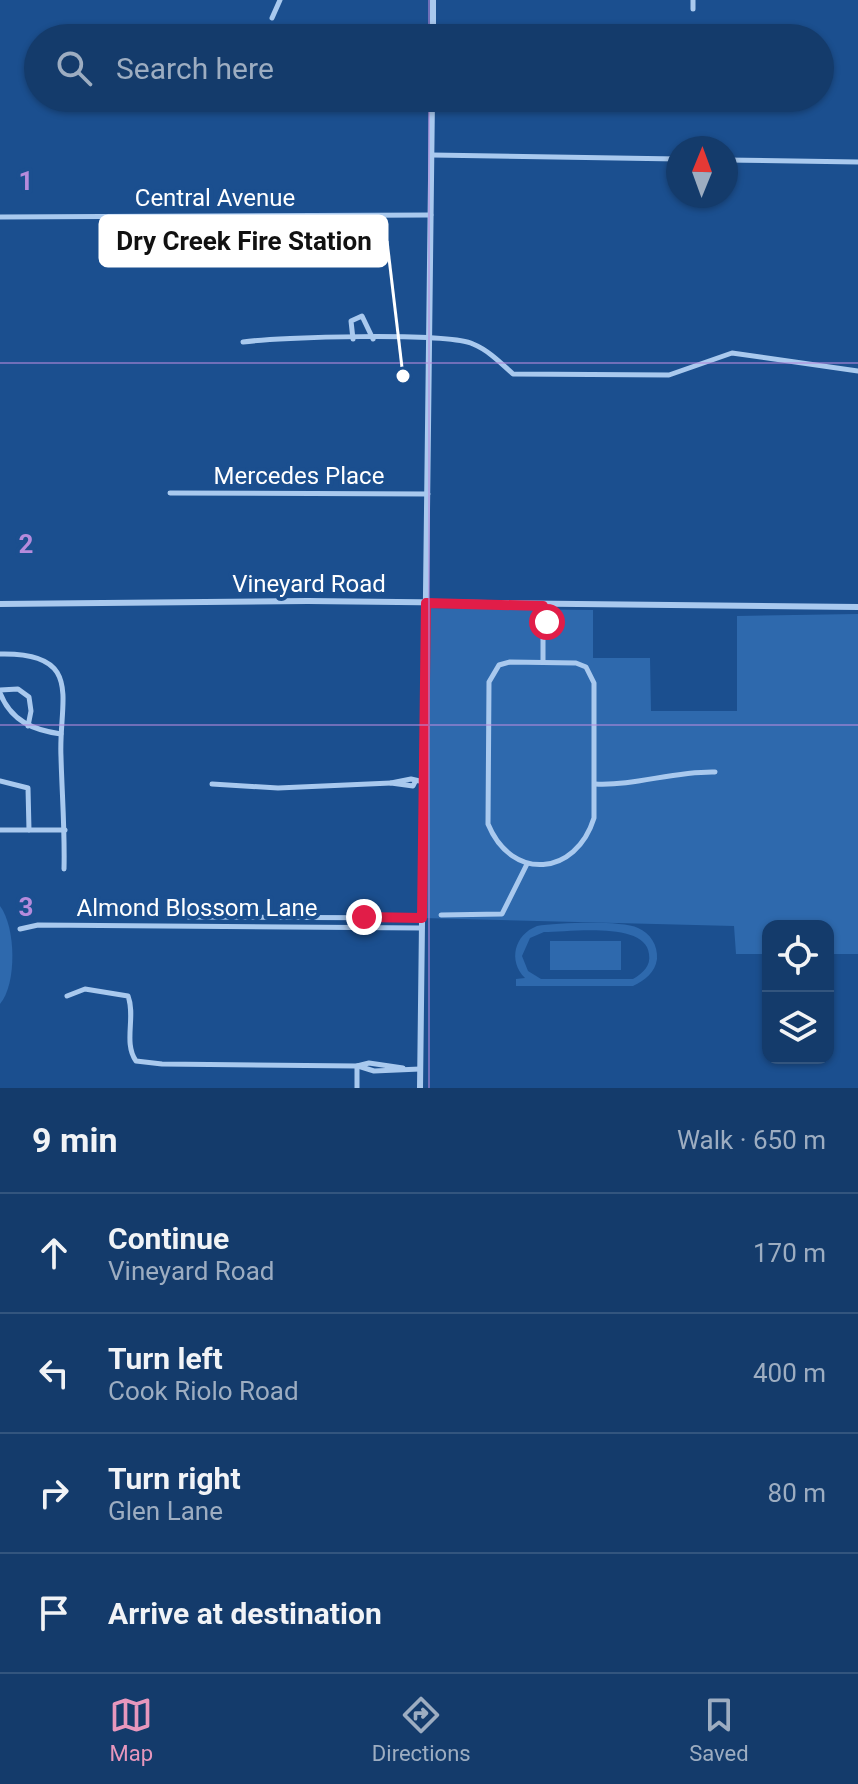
<!DOCTYPE html>
<html lang="en">
<head>
<meta charset="utf-8">
<style>
	body { margin:0; font-family:Roboto,sans-serif; background:#214673; color:#f1f3f6 }
	.controls { position:absolute; right:24px; bottom:24px; display:grid; overflow:hidden; border-radius:16px; box-shadow:0 2px 6px #0004 }
	.controls button { width:72px; height:72px; display:grid; place-items:center; padding:0; border:0; border-bottom:2px solid #33557e; background:#143b6b; color:#f1f3f6; font:40px sans-serif }
	.compass { position:absolute; left:666px; top:136px; width:72px; height:72px; border-radius:50%; background:#143b6b; box-shadow:0 2px 6px #0004; rotate:1deg }
	.stop { position:absolute; width:24px; height:24px; margin:-18px; border:6px solid #e11d48; border-radius:50%; background:#fff }
	.stop.end { background:#e11d48; border-color:#fff; box-shadow:0 2px 8px #0008 }
	.list { margin:0; padding:0; list-style:none }
	h2 { display:flex; justify-content:space-between; align-items:center; height:104px; margin:0; padding:0 32px; font-size:34px }
	h2 small { font-size:26px; font-weight:400; color:#9dadc1 }
	.list li { display:grid; grid-template-columns:52px 1fr auto; gap:24px; align-items:center; box-sizing:border-box; height:120px; padding:0 32px; border-top:2px solid #33557e }
	.list b { display:block; font-size:30px; white-space:nowrap }
	.list p { margin:0; font-size:26px; white-space:nowrap; color:#9dadc1 }
	.list em { font-size:26px; font-style:normal; color:#9dadc1 }
	.icon { flex:none; width:44px; height:44px; fill:none; stroke:currentColor; stroke-width:2; stroke-linecap:round; stroke-linejoin:round }
	.map { position:relative; flex:none; width:858px; height:1088px; overflow:hidden }
	.search { position:absolute; background:#143b6b; box-shadow:0 2px 6px #0004; left:24px; right:24px; top:24px; height:88px; display:flex; align-items:center; gap:20px; box-sizing:border-box; padding:0 28px; border-radius:44px; color:#9dadc1; font-size:30px }
	.sheet { height:584px; background:#143b6b }
	nav { display:flex; justify-content:space-around; align-items:center; box-sizing:border-box; height:112px; border-top:2px solid #33557e; background:#143b6b; font-size:22px; color:#9dadc1 }
	nav a { display:grid; justify-items:center; gap:4px }
	nav .on { color:#e797bd }
	.map>svg:first-child { display:block }
	.green { fill:#2e69ad; fill-rule:evenodd }
	.lines { fill:none; stroke-linecap:round; stroke-linejoin:round }
	.minor { stroke:#a9c9ee; stroke-width:5 }
	.tertiary { stroke:#a9c9ee; stroke-width:6 }
	.route { stroke:#e11d48; stroke-width:10 }
	.grid { fill:none; stroke:#b68bdc; stroke-width:2; stroke-opacity:0.55 }
	.labels { text-anchor:middle; dominant-baseline:central; stroke-width:8; stroke-linejoin:round; paint-order:stroke }
	.street-label { font-size:24px; fill:#fff; stroke:#1b4f8f }
	.grid-label { font-size:26px; text-anchor:middle; font-weight:bold; fill:#b68bdc; stroke:#1b4f8f; stroke-width:8; stroke-linejoin:round; paint-order:stroke }
	.leader { fill:none; stroke:#fff; stroke-width:3 }
	.callout-dot { fill:#fff; stroke:#1b4f8f; stroke-width:3 }
	.callout { fill:#fff; stroke:#fff; stroke-width:3 }
	.callout-label { font-size:26px; text-anchor:middle; font-weight:bold; fill:#111 }
</style>
</head>
<body>
<div class="map">
<svg width="858" height="1088" viewBox="0 0 858 1088">
	<rect width="100%" height="100%" fill="#1b4f8f"/>
	<g class="green">
		<path d="M426,608L593,610V658H650L651,711H737V616L858,614V954H828V926H768V954H736L734,926L422,918Z"/>
		<path d="M0,906C16,927 17,984 0,1004Z"/>
		<path d="M537,926C556,923 621,920 638,928C650,933 658,945 657,959C655,973 645,980 633,986H516V979L525,978C508,961 514,935 537,926ZM544,932C569,932 646,921 649,954C651,966 643,973 633,979H541L528,971L522,956L530,938Z"/>
		<rect x="550" y="941" width="71" height="29"/>
	</g>
	<g class="lines">
		<g class="minor">
			<path d="M693,0V9"/>
			<path d="M272,18L280,0"/>
			<path d="M432,155L678,159"/>
			<path d="M726,160L858,162"/>
			<path d="M0,217L431,215"/>
			<path d="M353,339L351,321L362,316L373,339"/>
			<path d="M243,342C279,337 446,332 473,344C488,350 501,363 513,374L669,375L732,353L858,371"/>
			<path d="M170,493L428,494"/>
			<path d="M543,627L547,614L543,611"/>
			<path d="M0,654C86,652 58,702 61,757C62,795 65,831 64,869"/>
			<path d="M510,662L576,663L586,667L594,683V818C576,876 512,882 488,824L489,682L499,665Z"/>
			<path d="M543,662V627L539,622L543,606"/>
			<path d="M0,690L18,689L29,697L31,711L28,726"/>
			<path d="M0,693C11,721 33,730 61,734"/>
			<path d="M0,781L28,788L29,830"/>
			<path d="M415,782L413,786L391,783L411,779L424,782"/>
			<path d="M212,784L278,788L391,783"/>
			<path d="M595,784C636,786 673,771 715,772"/>
			<path d="M0,830H65"/>
			<path d="M441,915L502,914L527,864"/>
			<path d="M188,917L422,918"/>
			<path d="M20,929L38,925L422,928"/>
			<path d="M67,996L85,989L128,996C136,1016 123,1043 136,1061L162,1064L357,1066L369,1063L403,1068"/>
			<path d="M358,1066L374,1071L420,1069"/>
			<path d="M357,1088V1066"/>
		</g>
		<g class="tertiary">
			<path d="M433,38V0"/>
			<path d="M0,604L308,601L858,607"/>
			<path d="M420,1088L432,98"/>
		</g>
	</g>
	<g class="lines">
		<path class="route" d="M364,917L422,918L426,603L543,606L547,622"/>
	</g>
	<path class="grid" d="M429,0V38M429,98V1088M0,363H858M0,725H858"/>
	<g class="labels">
		<g class="street-label">
			<text x="215" y="198">Central Avenue</text>
			<text x="299" y="476">Mercedes Place</text>
			<text x="309" y="584">Vineyard Road</text>
			<text x="197" y="908">Almond Blossom Lane</text>
		</g>
	</g>
	<g class="grid-label">
		<text x="26" y="190">1</text>
		<text x="26" y="553">2</text>
		<text x="26" y="916">3</text>
	</g>
	<path class="leader" d="M403 376L387 241"/>
	<circle class="callout-dot" cx="403" cy="376" r="8"/>
	<rect class="callout" x="100" y="216" width="287" height="50" rx="8"/>
	<g class="callout-label">
		<text x="244" y="250">Dry Creek Fire Station</text>
	</g>
</svg>
<div class="controls">
<button><svg class="icon" aria-label="locate" viewBox="0 0 24 24"><circle cx="12" cy="12" r="6"/><path d="M12 2v4M12 18v4M2 12h4M18 12h4"/></svg></button>
<button><svg class="icon" aria-label="layers" viewBox="0 0 24 24"><path d="M12 4l9 5-9 5-9-5zM3 14l9 5 9-5"/></svg></button>
</div>
<svg class="compass" viewBox="-18 -18 36 36"><path d="M0-13l5 13h-10z" fill="#e53935"/><path d="M0 13l5-13h-10z" fill="#9dadc1"/></svg>
<div class="stop" style="left:547px;top:622px"></div>
<div class="stop end" style="left:364px;top:917px"></div>
<div class="search"><svg class="icon" aria-label="search" viewBox="0 0 24 24"><circle cx="10" cy="10" r="6"/><path d="M15 15l6 6"/></svg>Search here</div>
</div>
<section class="sheet">
<h2>9 min<small>Walk · 650 m</small></h2>
<ul class="list">
<li><svg class="icon" aria-label="ahead" viewBox="0 0 24 24"><path d="M12 20V5M6 11l6-6 6 6"/></svg><div><b>Continue</b><p>Vineyard Road</p></div><em>170 m</em></li>
<li><svg class="icon" aria-label="left" viewBox="0 0 24 24"><path d="M17 20v-9H6M10 6l-5 5 5 5"/></svg><div><b>Turn left</b><p>Cook Riolo Road</p></div><em>400 m</em></li>
<li><svg class="icon" aria-label="right" viewBox="0 0 24 24"><path d="M7 20v-9h11M14 6l5 5-5 5"/></svg><div><b>Turn right</b><p>Glen Lane</p></div><em>80 m</em></li>
<li><svg class="icon" aria-label="arrive" viewBox="0 0 24 24"><path d="M6 21V4h12l-3 4 3 4H6"/></svg><div><b>Arrive at destination</b></div></li>
</ul>
</section>
<nav>
<a class="on"><svg class="icon" aria-label="map" viewBox="0 0 24 24"><path d="M3 6l6-2 6 2 6-2v14l-6 2-6-2-6 2zM9 4v14M15 6v14"/></svg>Map</a>
<a><svg class="icon" aria-label="directions" viewBox="0 0 24 24"><path d="M12 3l9 9-9 9-9-9zM9 14v-3h6M13 9l2 2-2 2"/></svg>Directions</a>
<a><svg class="icon" aria-label="saved" viewBox="0 0 24 24"><path d="M7 4h10v16l-5-4-5 4z"/></svg>Saved</a>
</nav>
</body>
</html>
